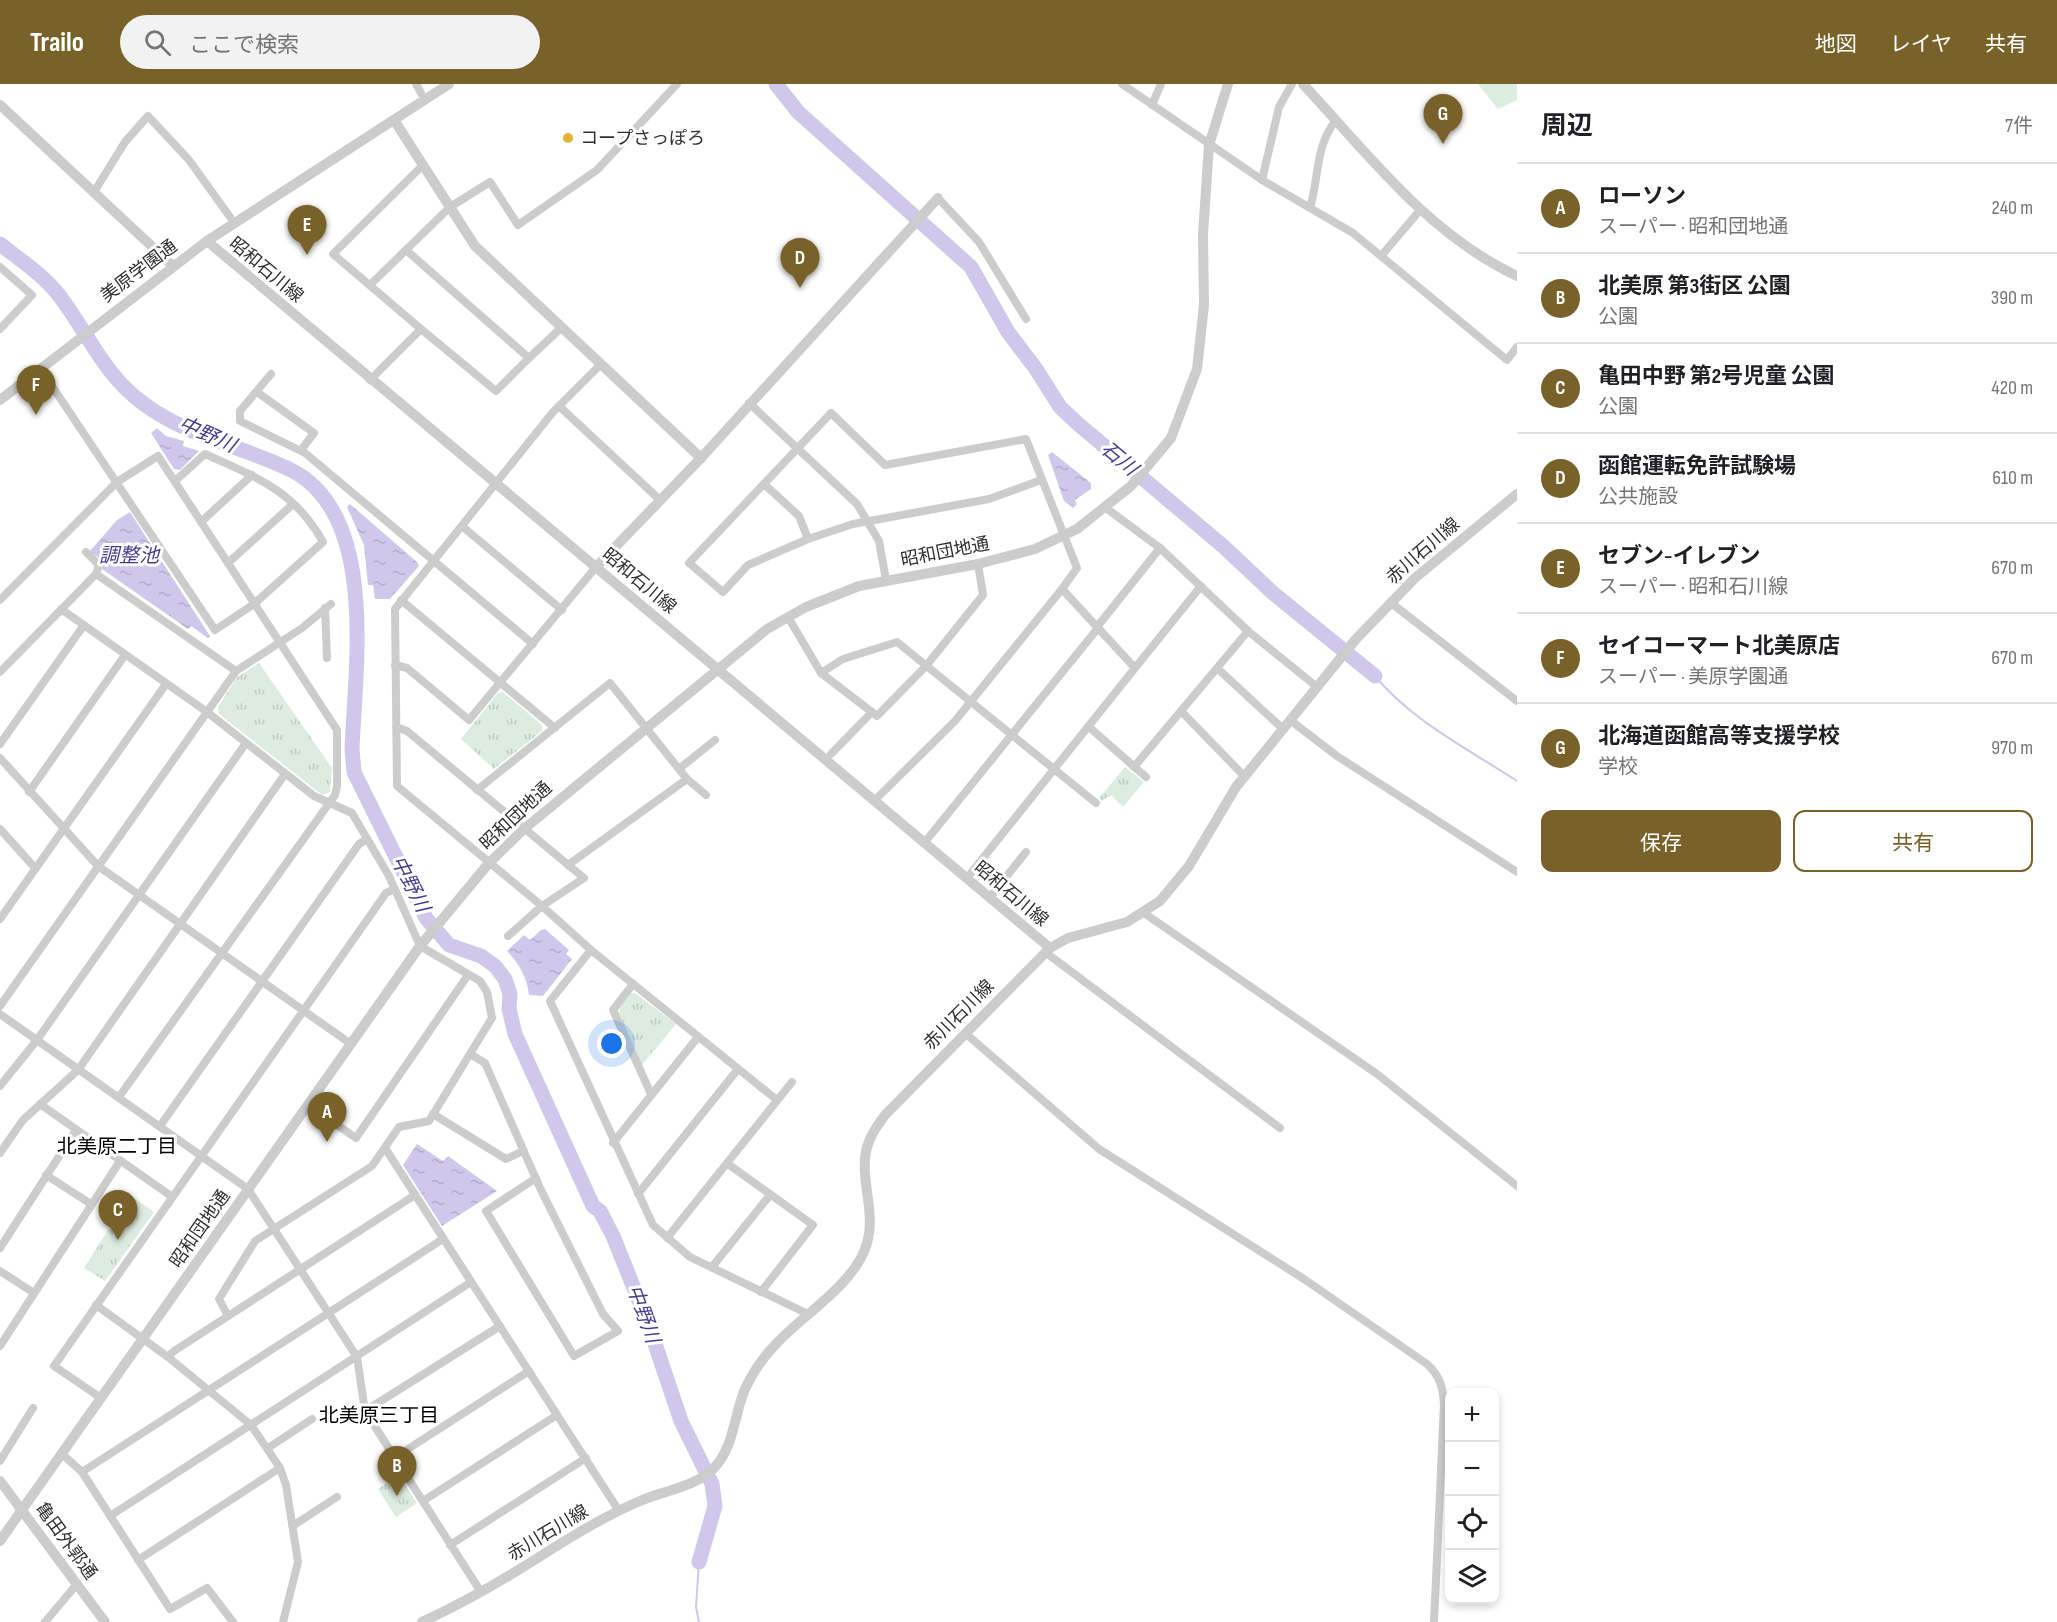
<!DOCTYPE html>
<html lang="ja">
<head>
<meta charset="utf-8">
<style>
	body { margin:0; font-family:"Sofia Sans Condensed","Noto Sans JP",sans-serif; background:#f2f2f2; color:#202124 }
	.controls { position:absolute; right:18px; bottom:18px; display:grid; overflow:hidden; border-radius:12px; box-shadow:0 3px 9px #0003 }
	.controls button { width:54px; height:54px; display:grid; place-items:center; padding:0; border:0; border-bottom:2px solid #e0e0e0; background:#fff; color:#202124; font:30px sans-serif }
	.you { position:absolute; left:612px; top:960px; width:21px; height:21px; margin:-15px; border:4px solid #fff; border-radius:50%; background:#1a73e8; box-shadow:0 0 0 9px #1a73e833 }
	.badge { display:grid; place-items:center; width:39px; height:39px; border-radius:50%; background:#79622a; color:#fff; font-size:20px; font-weight:700 }
	.pin { position:absolute; translate:-50% -50px; filter:drop-shadow(0 2px 3px #0008) }
	.pin::after { content:''; position:absolute; top:32px; width:21px; height:18px; background:inherit; clip-path:polygon(0 0,100% 0,50% 100%) }
	.list { margin:0; padding:0; list-style:none }
	h2 { display:flex; justify-content:space-between; align-items:center; height:78px; margin:0; padding:0 24px; font-size:26px }
	h2 small { font-size:20px; font-weight:400; color:#757577 }
	.list li { display:grid; grid-template-columns:39px 1fr auto; gap:18px; align-items:center; box-sizing:border-box; height:90px; padding:0 24px; border-top:2px solid #e0e0e0 }
	.list b { display:block; font-size:22px; white-space:nowrap }
	.list p { margin:0; font-size:20px; white-space:nowrap; color:#757577 }
	.list em { font-size:20px; font-style:normal; color:#757577 }
	.actions { display:flex; gap:12px; padding:18px 24px }
	.actions a { flex:1; padding:14px 0; border:2px solid #79622a; border-radius:12px; text-align:center; font-size:21px; color:#79622a }
	.actions .main { background:#79622a; color:#fff }
	.icon { flex:none; width:33px; height:33px; fill:none; stroke:currentColor; stroke-width:2; stroke-linecap:round; stroke-linejoin:round }
	.map { position:relative; flex:none; width:1517px; height:1538px; overflow:hidden }
	header { display:flex; align-items:center; gap:36px; box-sizing:border-box; height:84px; padding:0 30px; background:#79622a; color:#fff }
	header strong { font-size:28px }
	nav { display:flex; gap:33px; margin-inline-start:auto; font-size:21px }
	.search { width:420px; height:54px; background:#f2f2f2; display:flex; align-items:center; gap:15px; box-sizing:border-box; padding:0 21px; border-radius:33px; color:#757577; font-size:22px }
	main { display:flex }
	aside { flex:1; background:#fff }
	.map>svg:first-child { display:block }
	.park { fill:url(#park-tufts) }
	.pitch { fill:#dcece0 }
	.water { fill:url(#water-ripples) }
	.lines { fill:none; stroke-linecap:round; stroke-linejoin:round }
	.stream { stroke:#cfc8ec; stroke-width:2 }
	.river { stroke:#cfc8ec; stroke-width:15 }
	.minor { stroke:#ccc; stroke-width:8 }
	.tertiary { stroke:#ccc; stroke-width:10 }
	.poi-dot { fill:#e5b131; stroke:#fff; stroke-width:2 }
	.labels { text-anchor:middle; dominant-baseline:central; stroke-width:6; stroke-linejoin:round; paint-order:stroke }
	.poi-label { font-size:18px; fill:#2f2f2f; stroke:#fff; text-anchor:start }
	.street-label { font-size:18px; fill:#2f2f2f; stroke:#fff }
	.water-label { font-size:20px; font-style:italic; fill:#4b3c91; stroke:#fff }
	.neighbourhood-label { font-size:20px; fill:#000; stroke:#fff }
</style>
</head>
<body>
<header>
<strong>Trailo</strong>
<div class="search"><svg class="icon" aria-label="search" viewBox="0 0 24 24"><circle cx="10" cy="10" r="6"/><path d="M15 15l6 6"/></svg>ここで検索</div>
<nav><a>地図</a><a>レイヤ</a><a>共有</a></nav>
</header>
<main>
<div class="map">
<svg width="1517" height="1538" viewBox="0 0 1517 1538">
	<defs>
		<pattern id="park-tufts" width="24" height="20" patternUnits="userSpaceOnUse" patternTransform="scale(1.5)"><rect width="24" height="20" fill="#dcece0"/><path d="M3 7l-1-3M5 7V3M7 7l1-3M15 17l-1-3M17 17v-4M19 17l1-3" fill="none" stroke="#bdcbc0"/></pattern>
		<pattern id="water-ripples" width="26" height="14" patternUnits="userSpaceOnUse" patternTransform="scale(1.5)"><rect width="26" height="14" fill="#cfc8ec"/><path d="M2 4q2-2 4 0t4 0M15 11q2-2 4 0t4 0" fill="none" stroke="#b2accb"/></pattern>
	</defs>
	<rect width="100%" height="100%" fill="#fff"/>
	<g class="park">
		<path d="M259,579L332,684L330,708L322,711L219,630L218,623L237,593Z"/>
		<path d="M503,608L542,641V647L494,685L461,655L498,609Z"/>
		<path d="M1125,683L1144,698L1123,723L1111,711L1102,717L1099,714Z"/>
		<path d="M635,909L676,940L642,981L619,930L620,924L630,910Z"/>
		<path d="M130,1111L154,1128L105,1197L84,1184Z"/>
		<path d="M399,1391L417,1419L396,1433L378,1405Z"/>
	</g>
	<path class="pitch" d="M1478,0H1517V16L1498,25Z"/>
	<g class="water">
		<path d="M157,344L166,352L184,357L183,362L199,367L180,386L174,385L151,349Z"/>
		<path d="M1052,368L1091,399V405L1075,416L1077,420L1073,424L1064,417L1048,371Z"/>
		<path d="M350,420L417,478L419,482L390,515H375L373,501H368L364,461L347,423Z"/>
		<path d="M130,428L210,552L208,554L191,542L188,545L102,485L104,478L90,467L117,436Z"/>
		<path d="M545,845L569,866L566,870L572,875L543,912L529,911C527,893 519,880 507,867L524,851L530,856L541,846Z"/>
		<path d="M417,1060L443,1077L448,1072L497,1107L442,1142L403,1081Z"/>
	</g>
	<g class="lines">
		<g class="stream">
			<path d="M1375,592C1412,637 1468,665 1517,697"/>
			<path d="M699,1538L696,1523L699,1478"/>
		</g>
		<g class="river">
			<path d="M776,0L798,28L971,183L1008,248L1036,285L1060,323L1077,339L1223,462L1273,509L1375,592"/>
			<path d="M0,160C19,175 43,191 58,210C87,247 104,292 144,320C187,352 241,362 289,385C379,428 355,584 352,665L354,688L426,834L449,861L481,872L495,882L505,895L510,910L509,925L515,950L593,1122L600,1127L613,1152L648,1239L681,1337L712,1400L715,1422L699,1478"/>
		</g>
		<g class="minor">
			<path d="M416,0L421,9"/>
			<path d="M1122,0L1262,96L1353,149L1507,276L1517,263"/>
			<path d="M1152,21L1161,0"/>
			<path d="M1262,96L1279,23L1292,0"/>
			<path d="M94,108L125,58L148,32L189,76L230,133"/>
			<path d="M938,114L979,158L1026,235"/>
			<path d="M1310,124C1319,94 1315,62 1336,36"/>
			<path d="M406,166L529,274L562,243"/>
			<path d="M1381,172L1421,125"/>
			<path d="M0,183L32,211L0,245"/>
			<path d="M370,201L450,123L490,98L518,141L597,86L677,0"/>
			<path d="M421,245L496,307L529,274"/>
			<path d="M40,284L215,546L254,520L323,458C295,407 256,393 205,370L175,397"/>
			<path d="M271,290L240,327V337L305,369L533,560"/>
			<path d="M370,296L421,245L333,170L423,81"/>
			<path d="M257,308L314,349L301,366"/>
			<path d="M749,319L857,420L879,457L886,496"/>
			<path d="M559,322L660,416"/>
			<path d="M1041,396L989,415L853,440L808,455L748,481L723,508L689,479L831,329L885,381L1026,355L1077,484L1062,505"/>
			<path d="M764,400L799,432L808,455"/>
			<path d="M1106,424L1160,464L1248,547L1317,603"/>
			<path d="M201,438L252,391"/>
			<path d="M463,443L562,526"/>
			<path d="M86,468L99,481L96,490"/>
			<path d="M228,479L293,420"/>
			<path d="M0,516L117,398L158,372L337,646V702L335,711L119,1013"/>
			<path d="M401,516L555,644"/>
			<path d="M1390,518L1517,617"/>
			<path d="M325,524L327,574"/>
			<path d="M61,525L207,628L314,712L352,729L389,792L420,862L480,897L487,908L492,934L429,1037L399,1043L372,1082L255,1157L219,1215L228,1232"/>
			<path d="M788,533L821,589L843,575L897,558L1096,719"/>
			<path d="M1097,543L1160,464"/>
			<path d="M395,581L407,584L469,636L596,483"/>
			<path d="M1135,584L1201,502"/>
			<path d="M1217,584L1283,645"/>
			<path d="M0,588L96,490L236,587"/>
			<path d="M821,589L877,632L926,582L983,511L978,480"/>
			<path d="M1181,627L1244,692"/>
			<path d="M1290,636L1337,672L1517,788"/>
			<path d="M396,643L407,647L584,794L542,822L397,702L395,525L553,328L601,280"/>
			<path d="M1089,643L1146,693"/>
			<path d="M0,660L84,541"/>
			<path d="M831,670L872,628"/>
			<path d="M0,674L98,782L351,960"/>
			<path d="M1134,683L1248,547"/>
			<path d="M679,685L715,656"/>
			<path d="M477,706L610,599L687,695L706,711"/>
			<path d="M29,708L125,571"/>
			<path d="M874,717L955,637L1062,505L1135,584L967,794"/>
			<path d="M0,745L35,784"/>
			<path d="M925,758L1098,544"/>
			<path d="M568,781L687,695"/>
			<path d="M990,813L1026,768"/>
			<path d="M1144,829L1377,990L1517,1102"/>
			<path d="M0,835L166,600"/>
			<path d="M508,852L542,822L591,866L777,1016"/>
			<path d="M591,866L550,917L653,1141L690,1173L808,1230"/>
			<path d="M1045,868L1280,1044"/>
			<path d="M633,900L613,926L651,1010"/>
			<path d="M0,922L236,587L302,544L331,520"/>
			<path d="M0,930L248,1105L357,1273L365,1327L481,1508"/>
			<path d="M965,949L1099,1065L1304,1195L1427,1280C1440,1292 1443,1303 1444,1321L1434,1538"/>
			<path d="M470,970L485,979L540,1104L603,1230L618,1247L574,1272L486,1127L536,1094"/>
			<path d="M0,1002L37,956L246,659"/>
			<path d="M40,1020L171,1112"/>
			<path d="M308,1021L356,1054L468,891"/>
			<path d="M433,1030L506,1075L523,1067"/>
			<path d="M160,1042L359,760L367,755"/>
			<path d="M613,1059L698,953"/>
			<path d="M385,1064L619,1427"/>
			<path d="M0,1069L23,1036L78,986L285,690"/>
			<path d="M728,1080L813,1141L761,1208"/>
			<path d="M46,1091L91,1120"/>
			<path d="M638,1110L738,985"/>
			<path d="M667,1154L792,998"/>
			<path d="M0,1164L76,1046"/>
			<path d="M712,1183L770,1111"/>
			<path d="M0,1187L34,1209"/>
			<path d="M96,1221L168,1273L251,1341L280,1384L286,1401L298,1478L283,1538"/>
			<path d="M0,1262L120,1077"/>
			<path d="M168,1273L174,1267L415,1111"/>
			<path d="M101,1314L54,1282L386,809L395,805"/>
			<path d="M365,1327L500,1242"/>
			<path d="M268,1364L312,1335"/>
			<path d="M62,1370L82,1388L170,1525L207,1504L233,1538"/>
			<path d="M394,1374L529,1287"/>
			<path d="M0,1377L33,1324"/>
			<path d="M82,1388L443,1155"/>
			<path d="M423,1417L557,1331"/>
			<path d="M110,1432L471,1198"/>
			<path d="M294,1441L337,1413"/>
			<path d="M450,1461L586,1374"/>
			<path d="M138,1476L280,1384"/>
			<path d="M45,1538L77,1500"/>
		</g>
		<g class="tertiary">
			<path d="M1303,0C1369,71 1428,150 1517,192"/>
			<path d="M0,21L173,182"/>
			<path d="M394,36L475,162L701,374"/>
			<path d="M207,157L1050,864"/>
			<path d="M0,316L207,157L449,0"/>
			<path d="M596,483L701,374L938,114"/>
			<path d="M0,1397L105,1538"/>
			<path d="M0,1457L420,862L489,779L524,745L767,545L806,523L859,502L978,480L1035,465L1077,445L1131,402L1171,354L1197,285L1204,221L1203,150L1209,61L1228,0"/>
			<path d="M422,1538C452,1524 482,1508 510,1491C553,1465 593,1437 640,1417C662,1407 696,1403 714,1384C734,1363 734,1331 745,1305C753,1288 763,1273 776,1260C803,1231 851,1202 865,1165C878,1133 860,1099 866,1067C869,1053 877,1042 885,1031L1050,864L1068,854L1127,838L1160,817L1189,782L1236,703L1356,555L1415,494L1517,410"/>
		</g>
	</g>
	<circle class="poi-dot" cx="568" cy="54" r="6"/>
	<g class="labels">
		<g class="poi-label">
			<text x="580" y="54">コープさっぽろ</text>
		</g>
		<g class="street-label">
			<text transform="translate(266 186) rotate(40)">昭和石川線</text>
			<text transform="translate(139 187) rotate(-37)">美原学園通</text>
			<text transform="translate(1423 467) rotate(-41)">赤川石川線</text>
			<text transform="translate(945 468) rotate(-11)">昭和団地通</text>
			<text transform="translate(639 497) rotate(40)">昭和石川線</text>
			<text transform="translate(516 732) rotate(-43)">昭和団地通</text>
			<text transform="translate(1011 810) rotate(40)">昭和石川線</text>
			<text transform="translate(959 931) rotate(-45)">赤川石川線</text>
			<text transform="translate(200 1145) rotate(-55)">昭和団地通</text>
			<text transform="translate(548 1449) rotate(-31)">赤川石川線</text>
			<text transform="translate(66 1457) rotate(54)">亀田外郭通</text>
		</g>
		<g class="water-label">
			<text transform="translate(207 351) rotate(24)">中野川</text>
			<text transform="translate(1119 375) rotate(40)">石川</text>
			<text x="129" y="472">調整池</text>
			<text transform="translate(410 800) rotate(63)">中野川</text>
			<text transform="translate(643 1230) rotate(70)">中野川</text>
		</g>
		<g class="neighbourhood-label">
			<text x="117" y="1063">北美原二丁目</text>
			<text x="379" y="1332">北美原三丁目</text>
		</g>
	</g>
</svg>
<div class="controls">
<button>+</button>
<button>−</button>
<button><svg class="icon" aria-label="locate" viewBox="0 0 24 24"><circle cx="12" cy="12" r="6"/><path d="M12 2v4M12 18v4M2 12h4M18 12h4"/></svg></button>
<button><svg class="icon" aria-label="layers" viewBox="0 0 24 24"><path d="M12 4l9 5-9 5-9-5zM3 14l9 5 9-5"/></svg></button>
</div>
<div class="you"></div>
<div class="pin badge" style="left:327px;top:1058px">A</div>
<div class="pin badge" style="left:397px;top:1412px">B</div>
<div class="pin badge" style="left:118px;top:1156px">C</div>
<div class="pin badge" style="left:800px;top:204px">D</div>
<div class="pin badge" style="left:307px;top:171px">E</div>
<div class="pin badge" style="left:36px;top:331px">F</div>
<div class="pin badge" style="left:1443px;top:60px">G</div>
</div>
<aside>
<h2>周辺<small>7件</small></h2>
<ul class="list">
<li><span class="badge">A</span><div><b>ローソン</b><p>スーパー · 昭和団地通</p></div><em>240 m</em></li>
<li><span class="badge">B</span><div><b>北美原 第3街区 公園</b><p>公園</p></div><em>390 m</em></li>
<li><span class="badge">C</span><div><b>亀田中野 第2号児童 公園</b><p>公園</p></div><em>420 m</em></li>
<li><span class="badge">D</span><div><b>函館運転免許試験場</b><p>公共施設</p></div><em>610 m</em></li>
<li><span class="badge">E</span><div><b>セブン-イレブン</b><p>スーパー · 昭和石川線</p></div><em>670 m</em></li>
<li><span class="badge">F</span><div><b>セイコーマート北美原店</b><p>スーパー · 美原学園通</p></div><em>670 m</em></li>
<li><span class="badge">G</span><div><b>北海道函館高等支援学校</b><p>学校</p></div><em>970 m</em></li>
</ul>
<div class="actions"><a class="main">保存</a><a>共有</a></div>
</aside>
</main>
</body>
</html>
